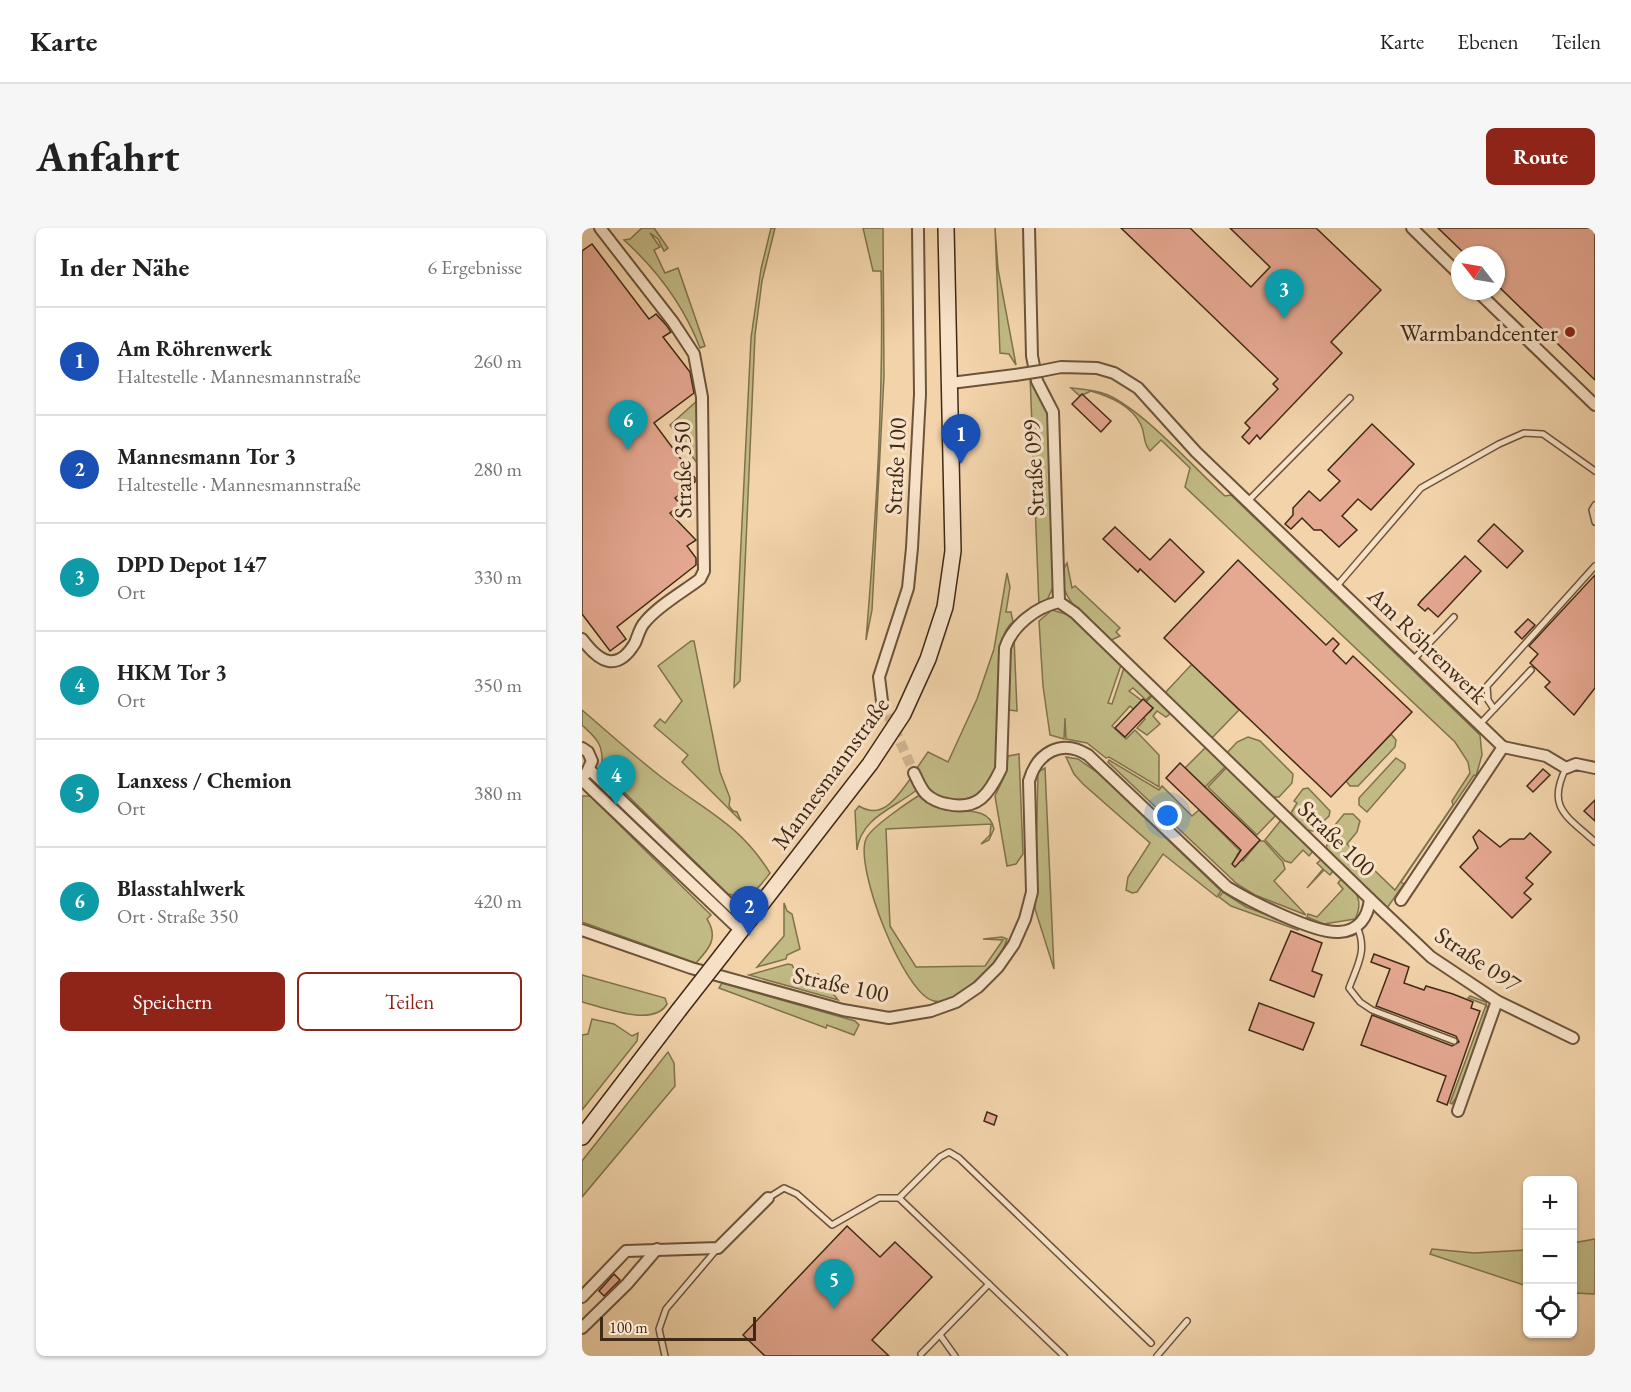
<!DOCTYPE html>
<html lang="de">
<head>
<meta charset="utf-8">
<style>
	body { margin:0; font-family:"EB Garamond",serif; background:#f6f6f6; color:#222 }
	.controls { position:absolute; right:18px; bottom:18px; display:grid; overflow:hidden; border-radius:9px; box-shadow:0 2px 4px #0004 }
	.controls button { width:54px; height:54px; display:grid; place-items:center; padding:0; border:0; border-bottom:2px solid #e0e0e0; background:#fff; color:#222; font:30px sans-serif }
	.compass { position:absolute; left:869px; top:18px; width:54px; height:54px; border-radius:50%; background:#fff; box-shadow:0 2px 4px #0004; rotate:301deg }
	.scale { position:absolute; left:18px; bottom:15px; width:156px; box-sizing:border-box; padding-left:6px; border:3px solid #402915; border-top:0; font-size:16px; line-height:21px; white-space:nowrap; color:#402915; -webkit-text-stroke:4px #f7e2c8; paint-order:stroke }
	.you { position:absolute; left:586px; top:588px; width:21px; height:21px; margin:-15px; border:4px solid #fff; border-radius:50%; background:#1a73e8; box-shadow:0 0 0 9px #1a73e833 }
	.badge { display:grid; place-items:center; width:39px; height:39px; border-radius:50%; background:#8f2418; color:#fff; font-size:20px; font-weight:700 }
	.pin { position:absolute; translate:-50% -50px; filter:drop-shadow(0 2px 3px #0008) }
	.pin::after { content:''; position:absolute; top:32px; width:21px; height:18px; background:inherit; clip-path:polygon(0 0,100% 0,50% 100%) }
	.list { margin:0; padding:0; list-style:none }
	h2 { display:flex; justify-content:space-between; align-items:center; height:78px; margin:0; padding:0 24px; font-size:26px }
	h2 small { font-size:20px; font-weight:400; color:#767676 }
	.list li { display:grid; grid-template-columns:39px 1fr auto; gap:18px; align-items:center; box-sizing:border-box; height:108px; padding:0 24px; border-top:2px solid #e0e0e0 }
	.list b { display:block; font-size:22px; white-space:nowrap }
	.list p { margin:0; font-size:20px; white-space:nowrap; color:#767676 }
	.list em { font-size:20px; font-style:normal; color:#767676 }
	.actions { display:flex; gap:12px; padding:18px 24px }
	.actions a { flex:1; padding:14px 0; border:2px solid #8f2418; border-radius:9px; text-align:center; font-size:21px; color:#8f2418 }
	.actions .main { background:#8f2418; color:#fff }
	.icon { flex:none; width:33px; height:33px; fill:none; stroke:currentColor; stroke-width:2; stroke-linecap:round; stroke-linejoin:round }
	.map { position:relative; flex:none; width:1013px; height:1128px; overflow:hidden; border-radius:9px }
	header { display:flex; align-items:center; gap:36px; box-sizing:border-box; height:84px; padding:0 30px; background:#fff; border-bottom:2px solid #e0e0e0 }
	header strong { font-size:28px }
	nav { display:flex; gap:33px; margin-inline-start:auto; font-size:21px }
	.intro { display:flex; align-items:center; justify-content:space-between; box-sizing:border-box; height:144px; padding:0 36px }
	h1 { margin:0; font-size:42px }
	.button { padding:15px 27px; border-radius:9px; background:#8f2418; color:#fff; font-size:21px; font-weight:700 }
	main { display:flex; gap:36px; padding:0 36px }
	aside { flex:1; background:#fff; border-radius:9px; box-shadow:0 2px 4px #0004 }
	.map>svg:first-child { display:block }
	.green { fill:#c1ba84; stroke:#80724c; stroke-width:1.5 }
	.building { fill:#e5a891; stroke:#402915; stroke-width:1.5 }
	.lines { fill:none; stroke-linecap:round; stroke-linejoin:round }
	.minor-tunnel { stroke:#ceb18c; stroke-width:10; stroke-dasharray:10 5; stroke-linecap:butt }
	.service-casing { stroke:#6c543a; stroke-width:8 }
	.minor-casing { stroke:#6c543a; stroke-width:14 }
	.secondary-casing { stroke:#402915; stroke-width:18 }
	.service { stroke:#f7e2c8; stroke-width:5 }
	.minor { stroke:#f7e2c8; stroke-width:10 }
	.secondary { stroke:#f7e2c8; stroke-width:15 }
	.minor-bridge-casing { stroke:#6c543a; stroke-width:14; stroke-linecap:butt }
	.secondary-bridge-casing { stroke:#402915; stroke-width:18; stroke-linecap:butt }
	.minor-bridge { stroke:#f7e2c8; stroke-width:10 }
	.secondary-bridge { stroke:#f7e2c8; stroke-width:15 }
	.poi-dot { fill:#8f2418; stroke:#f7e2c8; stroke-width:2 }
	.labels { text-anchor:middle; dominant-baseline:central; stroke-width:6; stroke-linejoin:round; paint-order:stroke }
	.poi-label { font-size:24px; fill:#402915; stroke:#f7e2c8; text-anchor:end }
	.street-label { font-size:24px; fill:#402915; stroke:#f7e2c8 }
</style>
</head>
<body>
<header>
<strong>Karte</strong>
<nav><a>Karte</a><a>Ebenen</a><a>Teilen</a></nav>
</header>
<div class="intro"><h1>Anfahrt</h1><a class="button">Route</a></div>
<main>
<aside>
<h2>In der Nähe<small>6 Ergebnisse</small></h2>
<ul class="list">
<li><span class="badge" style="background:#1a4fb4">1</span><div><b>Am Röhrenwerk</b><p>Haltestelle · Mannesmannstraße</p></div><em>260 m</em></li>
<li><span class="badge" style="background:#1a4fb4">2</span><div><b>Mannesmann Tor 3</b><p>Haltestelle · Mannesmannstraße</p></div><em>280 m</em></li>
<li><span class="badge" style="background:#0f9aa8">3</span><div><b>DPD Depot 147</b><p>Ort</p></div><em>330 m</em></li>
<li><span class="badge" style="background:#0f9aa8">4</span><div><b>HKM Tor 3</b><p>Ort</p></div><em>350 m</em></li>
<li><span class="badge" style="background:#0f9aa8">5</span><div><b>Lanxess / Chemion</b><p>Ort</p></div><em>380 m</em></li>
<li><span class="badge" style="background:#0f9aa8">6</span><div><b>Blasstahlwerk</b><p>Ort · Straße 350</p></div><em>420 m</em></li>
</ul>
<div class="actions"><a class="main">Speichern</a><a>Teilen</a></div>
</aside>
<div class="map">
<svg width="1013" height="1128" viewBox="0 0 1013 1128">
	<rect width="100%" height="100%" fill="#f2d3aa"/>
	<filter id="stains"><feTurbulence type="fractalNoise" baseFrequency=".00333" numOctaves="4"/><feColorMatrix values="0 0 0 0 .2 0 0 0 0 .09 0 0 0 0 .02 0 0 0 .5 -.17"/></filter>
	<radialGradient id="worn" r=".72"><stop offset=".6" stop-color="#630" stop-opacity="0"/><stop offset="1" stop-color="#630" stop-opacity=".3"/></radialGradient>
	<g class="green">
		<path d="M60,0H72L86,20L82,23L76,11L68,5L78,19L72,22L83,45L96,40L123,118L118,120C102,78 75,42 42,12L48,11Z"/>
		<path d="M189,0H193L180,53L173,107L158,453L152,459L169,110L179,41Z"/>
		<path d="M281,0H301L302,148L290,382L284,412C294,290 302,166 299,43H291Z"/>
		<path d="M413,0L416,41L434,137L427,126L418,125Z"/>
		<path d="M447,121L455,160L467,188L472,357L465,372L457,378Z"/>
		<path d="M489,160C501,161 514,162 526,167C563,184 611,239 643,268L649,267L898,507L900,527L894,548L892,547L819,654L822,656L805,680L744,621L748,603L762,586H771L778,593L775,604L765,616L813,662L871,577L870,573L888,545L886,534L873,514L603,259L608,240L579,212L568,223C560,214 564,207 559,197C550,178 529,169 509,163L498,168Z"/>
		<path d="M116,172L117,235H115L88,197Z"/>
		<path d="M485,335L490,360L493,358L538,400L534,404L538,408L527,413C510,396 466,364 485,335Z"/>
		<path d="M425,345L428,359L424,384H429L431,394C392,423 457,584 365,571C348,569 342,554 335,540L346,524L366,534L395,471L412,421Z"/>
		<path d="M470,382L487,387L539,437L526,475L530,476L542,440L569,467L564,472L551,460L547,463L563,475L561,478L568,484L571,480L564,474L570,468L589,485L584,489L575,483L571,488L578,496L565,507L555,500L563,491L548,478L530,498L544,511L553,502L577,527V559L527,529L524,530L505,515L484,511L483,490L482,511L468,507L461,458L457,393Z"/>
		<path d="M432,408L435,483L427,482V422Z"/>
		<path d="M109,413H112L138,544L148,570L147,578L151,583L155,584L159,593L100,534L106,527L72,498L78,491L83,495L100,473L76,438Z"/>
		<path d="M610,436L657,482L629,511L582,466Z"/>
		<path d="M0,482C26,504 51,527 78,548C122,582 157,595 188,645C175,662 168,673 146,666L35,557C10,543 26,535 17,516C13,508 6,503 0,497Z"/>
		<path d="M809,506L814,512L813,519L776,558H768L764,553Z"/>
		<path d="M666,509L678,513L711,546L710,555L697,569H689L644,526L655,514Z"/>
		<path d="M624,519L644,538L623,559L603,540Z"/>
		<path d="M437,526L441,626L434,636L425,638L413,568L423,547L426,528Z"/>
		<path d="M484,529L496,531L516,545L639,663L635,669L581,626L555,664L550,665L544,662L546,649L568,615L501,556L492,546Z"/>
		<path d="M814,530L823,536V540L785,584L777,577V570Z"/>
		<path d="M527,532L577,562L580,558L610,588L617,582L658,623L655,627L661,633L677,613H682L701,634L703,641L692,653L724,687L673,667L655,656L526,534Z"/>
		<path d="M645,539L694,587L675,607L626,559Z"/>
		<path d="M463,540L472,741L453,681L456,544Z"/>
		<path d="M329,550L336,561C313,580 279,589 275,622L273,583L277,578C302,593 315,568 329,550Z"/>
		<path d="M726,560L748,583L747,588L731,603L724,602L709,585L715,575L712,573L721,561Z"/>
		<path d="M0,568H8L129,687L125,691C137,710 127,721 114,735L0,694Z"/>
		<path d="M336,568C344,570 349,577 358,580C376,586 407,576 412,601L407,612L399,616L408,607L409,596L304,601L308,698L334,739L403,738L421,712L401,711L420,709L425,711C419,731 404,744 389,757C379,765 366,776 352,773C322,767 272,639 284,611C288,600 325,575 336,568Z"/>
		<path d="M699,592L731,623L727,628L721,622L709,635L703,633L683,612Z"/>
		<path d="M740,631L751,643L748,647L742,642L725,660L741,641L735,635Z"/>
		<path d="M759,651C775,660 782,674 773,691L742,696L725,689L726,686L735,689L761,661L756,655Z"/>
		<path d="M641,664L664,679L717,699L716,702L649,678L637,669Z"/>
		<path d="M202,675L205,683L210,686L218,721L205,727L204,731L175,739L202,708Z"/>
		<path d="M206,736L210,737L215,746L220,744L224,751L236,746L256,772L167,747Z"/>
		<path d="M0,747L83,770L85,776C71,800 21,779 0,774Z"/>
		<path d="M140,755L273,793L277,797L272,807L245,797L244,800L137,760Z"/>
		<path d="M888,768L904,774L906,783L876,867L870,876L868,875L904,777L886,770Z"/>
		<path d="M10,791L32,796L50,808L56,805L55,813L0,882V807L6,806Z"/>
		<path d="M86,824L92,835L93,858L0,969V933Z"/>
		<path d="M1013,1011V1066L991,1065V1015Z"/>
		<path d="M850,1021L892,1025L945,1022V1058L848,1026Z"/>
	</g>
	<g class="building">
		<path d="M539,0H608L669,59L688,39L648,0H734L799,62L749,114L760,125L678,211L675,207L667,216L660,209L668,200L663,195L696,161L691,156L696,151Z"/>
		<path d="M856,0H1013V152L914,56V27H884Z"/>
		<path d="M10,16L67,91L74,86L85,98L89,104L81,109L108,144L112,165L72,195L113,250V254L93,270L99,277L88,285L114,312L105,318L114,330V337L35,399L44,411L28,423L0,386V23Z"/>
		<path d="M500,166L529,193L519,204L490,176Z"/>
		<path d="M790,196L832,236L789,282L776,271L760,288L775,302L757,319L739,302H732L720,290L709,301L703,296L711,287V280L727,263L738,273L758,253L746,242Z"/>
		<path d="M912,296L941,323L925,340L896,313Z"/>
		<path d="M533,299L568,332L588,311L622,344L593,374L558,341L556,344L521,311Z"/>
		<path d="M883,328L899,343L856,389L846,380L843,383L836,377L839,373Z"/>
		<path d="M656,332L744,417L751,410L757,416L751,423L764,436L771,428L830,484L749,569L582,410Z"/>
		<path d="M1013,347V460L992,487L963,459L968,454L948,435L956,426L947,418Z"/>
		<path d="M946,391L953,397L940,411L933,404Z"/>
		<path d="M561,471L571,480L543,509L533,500Z"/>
		<path d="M598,535L678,612L653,639L650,636L659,622L584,550Z"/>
		<path d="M961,541L968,547L951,564L945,558Z"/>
		<path d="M1013,572V593L1002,583Z"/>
		<path d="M897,602L918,619L928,611H942L948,605L969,624L944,650L951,656L942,665L949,671L930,690L878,639L896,620L891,609Z"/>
		<path d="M709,703L740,715L730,743L740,747L732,769L688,752Z"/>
		<path d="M792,726L827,739L822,755L842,762L844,758L871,766L891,774L889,780L898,783L865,877L855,873L864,848L779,817L790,787L870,818L877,814L874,808L794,778L808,741L789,734Z"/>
		<path d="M677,775L732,795L721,822L667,802Z"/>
		<path d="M405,884L415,888L412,897L402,893Z"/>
		<path d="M265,998L298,1029L313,1014L350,1049L290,1112L307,1128H183L161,1107Z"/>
		<path d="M32,1046L38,1052L22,1068L17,1063Z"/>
	</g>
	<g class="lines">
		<path class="minor-tunnel" d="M300,473L332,545"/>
		<g class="service-casing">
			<g id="service">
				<path d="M665,274L768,170"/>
				<path d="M1013,277L1010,282L1013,294"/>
				<path d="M754,359L839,260L917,216L942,205L961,206L1013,243"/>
				<path d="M832,431L872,389"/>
				<path d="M912,481L906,472L905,458L1013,338"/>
				<path d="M898,496L949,442"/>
				<path d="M984,540C964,580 985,588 1013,614"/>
				<path d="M775,699C786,722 775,738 767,760L778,774L790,782L872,813"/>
				<path d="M186,970L202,960L215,966L250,997L297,970H317L482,1128"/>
				<path d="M317,970L358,929L367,924L377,930L569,1115"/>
				<path d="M358,1107L373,1128"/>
				<path d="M339,1126L407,1056"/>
				<path d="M83,1128L77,1101L84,1081L135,1021"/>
				<path d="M575,1128L605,1093"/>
			</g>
		</g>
		<g class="minor-casing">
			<g id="minor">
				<path d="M447,0L450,128L455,153L471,184L477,374"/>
				<path d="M830,0L878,47"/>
				<path d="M895,63L1013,177"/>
				<path d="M459,143L479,139L515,140L532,145L556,160L614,224L921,519L964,528L984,540L994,536L1013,540"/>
				<path d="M369,155L433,147"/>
				<path d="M0,411C17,434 35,445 53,415C56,408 58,399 63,394C77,377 101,364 118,351L122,343L120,169L112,126L91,94L18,0"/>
				<path d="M300,473L297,449L326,360L330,320L338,166L336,0"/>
				<path d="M0,520L6,524L10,533L4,546"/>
				<path d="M8,542L165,693"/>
				<path d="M0,552L158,702"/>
				<path d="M788,671L849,729L915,773L991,810"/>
				<path d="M819,672L921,519"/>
				<path d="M0,702L109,740L261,782L307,790L349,783L374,774L396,759L416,739L432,716L443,691L450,664L447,553C455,525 479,510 506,527L645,659C666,672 733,706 757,704C777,703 786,689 788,671L493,385L477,374C454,379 430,398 423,420L419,541C407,566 396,583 365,576C358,575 349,571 344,566C339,561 335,551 332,545"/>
				<path d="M876,883L915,773"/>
				<path d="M0,1069L44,1023L136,1020L186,970"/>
				<path d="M0,1100L45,1056L75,1021"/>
			</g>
		</g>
		<g class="secondary-casing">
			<g id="secondary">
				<path d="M140,727L288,536L321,486L346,431L363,379L371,323L364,0"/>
				<path d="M0,909L97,782"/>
			</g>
		</g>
		<use href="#service" class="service"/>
		<use href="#minor" class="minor"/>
		<use href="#secondary" class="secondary"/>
		<g class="minor-bridge-casing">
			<path id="minor-bridge" d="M433,147L459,143"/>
		</g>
		<g class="secondary-bridge-casing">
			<path id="secondary-bridge" d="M97,782L140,727"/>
		</g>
		<use href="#minor-bridge" class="minor-bridge"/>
		<use href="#secondary-bridge" class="secondary-bridge"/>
	</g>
	<circle class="poi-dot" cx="988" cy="104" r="6"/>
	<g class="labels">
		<g class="poi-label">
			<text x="976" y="104">Warmbandcenter</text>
		</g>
		<g class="street-label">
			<text transform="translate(313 238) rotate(-87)">Straße 100</text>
			<text transform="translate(451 240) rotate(-93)">Straße 099</text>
			<text transform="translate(100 242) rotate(-91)">Straße 350</text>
			<text transform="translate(846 417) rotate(44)">Am Röhrenwerk</text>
			<text transform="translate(248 545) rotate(-54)">Mannesmannstraße</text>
			<text transform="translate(755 610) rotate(44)">Straße 100</text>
			<text transform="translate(896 731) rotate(34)">Straße 097</text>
			<text transform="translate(259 756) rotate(12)">Straße 100</text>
		</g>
	</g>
	<rect width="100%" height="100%" filter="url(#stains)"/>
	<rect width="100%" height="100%" fill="url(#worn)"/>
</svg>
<div class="controls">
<button>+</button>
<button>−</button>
<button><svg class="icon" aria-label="locate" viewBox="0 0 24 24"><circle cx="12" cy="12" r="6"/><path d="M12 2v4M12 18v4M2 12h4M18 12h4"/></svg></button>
</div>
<svg class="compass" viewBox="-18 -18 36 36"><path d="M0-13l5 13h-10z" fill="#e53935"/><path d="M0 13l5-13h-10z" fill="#767676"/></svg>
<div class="scale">100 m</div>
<div class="you"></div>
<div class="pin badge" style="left:379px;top:236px;background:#1a4fb4">1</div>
<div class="pin badge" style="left:167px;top:708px;background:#1a4fb4">2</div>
<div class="pin badge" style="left:702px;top:91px;background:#0f9aa8">3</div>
<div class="pin badge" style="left:34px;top:577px;background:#0f9aa8">4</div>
<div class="pin badge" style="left:252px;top:1081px;background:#0f9aa8">5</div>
<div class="pin badge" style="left:46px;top:222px;background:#0f9aa8">6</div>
</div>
</main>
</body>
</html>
